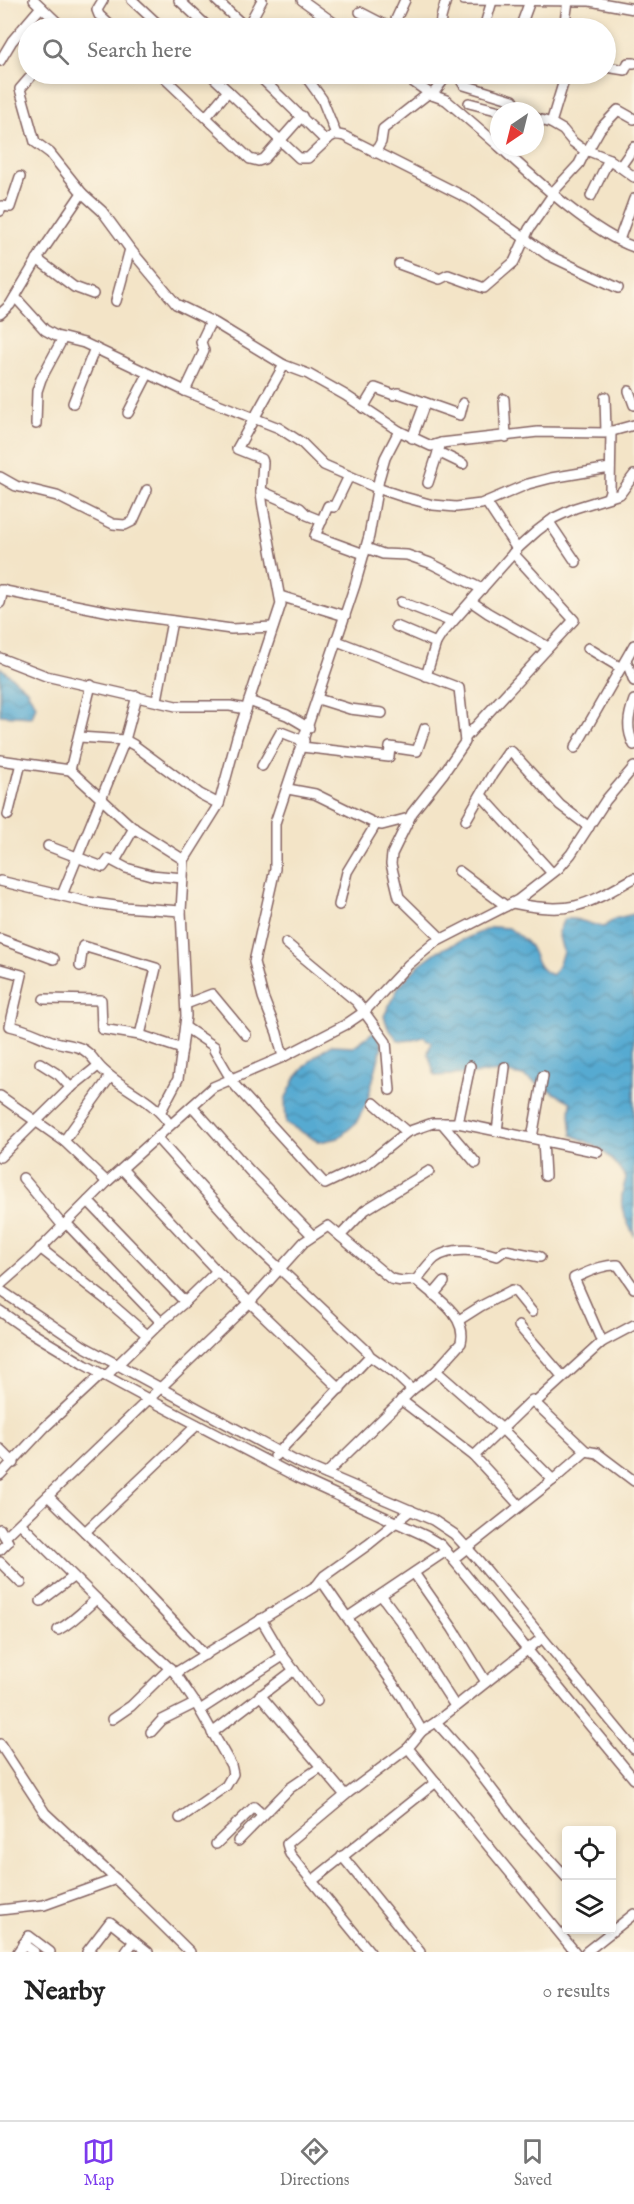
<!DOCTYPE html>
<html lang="en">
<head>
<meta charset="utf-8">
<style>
	body { margin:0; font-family:"IM FELL English",serif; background:#f6f6f6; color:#222 }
	.controls { position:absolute; right:18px; bottom:18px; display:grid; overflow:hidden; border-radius:6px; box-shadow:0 3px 9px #0003 }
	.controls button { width:54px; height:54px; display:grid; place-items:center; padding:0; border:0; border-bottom:2px solid #e0e0e0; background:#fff; color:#222; font:30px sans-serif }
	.compass { position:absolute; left:490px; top:102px; width:54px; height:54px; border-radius:50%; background:#fff; box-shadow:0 3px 9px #0003; rotate:215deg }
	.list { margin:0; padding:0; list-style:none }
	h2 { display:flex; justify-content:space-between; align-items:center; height:78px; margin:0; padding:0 24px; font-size:26px }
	h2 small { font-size:20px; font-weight:400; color:#767676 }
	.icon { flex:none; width:33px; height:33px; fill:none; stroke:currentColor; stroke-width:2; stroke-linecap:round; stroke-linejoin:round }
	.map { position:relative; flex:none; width:634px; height:1952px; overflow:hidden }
	.search { position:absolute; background:#fff; box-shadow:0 3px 9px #0003; left:18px; right:18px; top:18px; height:66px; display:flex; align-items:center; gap:15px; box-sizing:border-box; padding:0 21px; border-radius:33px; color:#767676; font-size:22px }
	.sheet { height:168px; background:#fff }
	nav { display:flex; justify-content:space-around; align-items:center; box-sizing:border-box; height:84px; border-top:2px solid #e0e0e0; background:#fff; font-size:16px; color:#767676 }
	nav a { display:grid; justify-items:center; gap:3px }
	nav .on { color:#7c3aed }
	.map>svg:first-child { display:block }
	.water { fill:url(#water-waves); stroke:#50647e; stroke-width:1.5 }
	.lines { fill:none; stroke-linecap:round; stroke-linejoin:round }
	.minor-casing { stroke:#856462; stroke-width:12 }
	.minor { stroke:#fff; stroke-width:9 }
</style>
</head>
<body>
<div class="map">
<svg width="634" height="1952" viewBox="0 0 634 1952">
	<defs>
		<pattern id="water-waves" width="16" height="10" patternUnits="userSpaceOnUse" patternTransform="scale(1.5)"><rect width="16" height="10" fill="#56aad1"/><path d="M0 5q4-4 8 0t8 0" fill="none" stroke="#498aaa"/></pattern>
	</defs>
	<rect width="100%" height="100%" fill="#fcf5e5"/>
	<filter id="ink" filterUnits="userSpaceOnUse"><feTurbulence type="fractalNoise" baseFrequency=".0167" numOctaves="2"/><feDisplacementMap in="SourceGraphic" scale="12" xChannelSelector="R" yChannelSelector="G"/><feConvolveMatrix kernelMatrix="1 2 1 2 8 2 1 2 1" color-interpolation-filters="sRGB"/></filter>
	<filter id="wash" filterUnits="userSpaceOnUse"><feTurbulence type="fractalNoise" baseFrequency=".008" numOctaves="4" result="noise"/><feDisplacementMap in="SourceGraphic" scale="24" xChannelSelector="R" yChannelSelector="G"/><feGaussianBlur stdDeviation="1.35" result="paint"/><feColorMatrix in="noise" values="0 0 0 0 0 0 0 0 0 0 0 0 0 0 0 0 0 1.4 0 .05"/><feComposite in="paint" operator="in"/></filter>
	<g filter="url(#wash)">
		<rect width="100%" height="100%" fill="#f3e4c7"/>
		<g class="water">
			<path d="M0,667L26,689L36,705L32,717L0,715Z"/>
			<path d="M634,914V1235C621,1212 618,1204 626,1178C610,1153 598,1146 572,1135L570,1114L571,1102L523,1076L503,1072L435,1076L428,1053L431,1043L424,1037L413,1040L399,1041L388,1028L384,1016L399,986L420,964L438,951L492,927L509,928C516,934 527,940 531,948C537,960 538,970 552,975L557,968L563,952L558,932L564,919C579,917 589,925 604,927L614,919Z"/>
			<path d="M375,1031L382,1046L367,1102L356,1123L338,1138L319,1142L286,1123L285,1100L296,1077L313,1058L331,1045L354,1046Z"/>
		</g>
	</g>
	<g filter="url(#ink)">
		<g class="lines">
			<g class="minor-casing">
				<g id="minor">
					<path d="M34,0L63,28"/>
					<path d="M103,0L97,10L99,15L113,28"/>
					<path d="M132,0L162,28"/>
					<path d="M179,0L209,28"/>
					<path d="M216,0L244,26"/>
					<path d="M302,0L341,28"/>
					<path d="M464,0L590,1L634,9"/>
					<path d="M360,12L391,28"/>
					<path d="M241,28L250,22L262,0"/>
					<path d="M392,28L405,0"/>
					<path d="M440,28L441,18L446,0"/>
					<path d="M484,28L492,1"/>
					<path d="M520,28L530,1"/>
					<path d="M564,28L568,1"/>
					<path d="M0,61L12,41L41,7"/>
					<path d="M606,67L625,70L628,63H634"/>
					<path d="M33,74L20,89L35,142L50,153L82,193L102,211L130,249L176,304L215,323L284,365L308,374L345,395L399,431L431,446L441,443L538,432L605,433L634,425"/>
					<path d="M160,74L250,159L258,161L264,159L302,116"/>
					<path d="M210,74L299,158H308L326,141L257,74"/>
					<path d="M304,74L322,99L336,134"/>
					<path d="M402,74L432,95L446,100L499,146"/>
					<path d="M467,74L462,82L464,85L513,100L515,104L513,111"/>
					<path d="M566,74L551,123L563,130L573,142L581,148L609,159L634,177"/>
					<path d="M432,95L448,74"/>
					<path d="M469,103L500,111"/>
					<path d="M206,117L228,91"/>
					<path d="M535,118L551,123"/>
					<path d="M326,141C332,134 336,134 344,136L471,200L548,255L618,288"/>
					<path d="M500,147C534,178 591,232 634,247"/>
					<path d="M588,150L600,129L618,110L634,119"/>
					<path d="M375,153L381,142L383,129L429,93"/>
					<path d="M620,167L634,147"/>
					<path d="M553,192L579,164L586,150"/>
					<path d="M591,196L609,159"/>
					<path d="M0,211L2,206L10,207L20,177"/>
					<path d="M619,240L634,199"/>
					<path d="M37,259L74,287L93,294"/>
					<path d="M399,264L440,279L448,275L484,288L514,262L529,229L554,193"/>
					<path d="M15,297L45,330L56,336L84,343L185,391L279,428L302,443L324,465L377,488L404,497L433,505L456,507L481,504L528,484L551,478L610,468"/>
					<path d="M116,301L130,249"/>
					<path d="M0,314L10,305L41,253L82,193"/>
					<path d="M185,391L204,351L201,342L211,321"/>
					<path d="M629,391L634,405"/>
					<path d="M605,397L606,432"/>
					<path d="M504,399L506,437"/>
					<path d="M73,403L95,348"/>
					<path d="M363,408L375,388L394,395L398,393L460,415L463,403"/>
					<path d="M128,413L148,374"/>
					<path d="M36,424L37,391L41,379L63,338"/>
					<path d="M412,438L425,403"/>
					<path d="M438,452L463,464"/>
					<path d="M349,476L334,507L328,506L315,536L364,554"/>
					<path d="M0,477L16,486L57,496L113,524L125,525L133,521L147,490"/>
					<path d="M428,483L441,443"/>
					<path d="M261,491L300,508L307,515L322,521"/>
					<path d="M608,497L610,491L611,431"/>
					<path d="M486,502L517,549"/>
					<path d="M549,522L576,562"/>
					<path d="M366,548L383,554L407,555L430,563L482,589"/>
					<path d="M0,590L110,612L231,629L273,627"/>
					<path d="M280,596L345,616"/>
					<path d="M401,602L452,622"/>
					<path d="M472,602L488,613L548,647"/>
					<path d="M0,603L3,590"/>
					<path d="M396,626L436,643"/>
					<path d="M337,641L459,688L465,742L443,774L412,813L392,854L391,864L399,897L441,938"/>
					<path d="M588,648L621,668"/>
					<path d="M0,658L46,676L176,706H230L246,709"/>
					<path d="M626,660L634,681"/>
					<path d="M426,676L436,643L441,635L517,549L537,531L554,518L575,508L620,494L634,475"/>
					<path d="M318,699L350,709L382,713"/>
					<path d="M157,700L172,621"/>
					<path d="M634,700C628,717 626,729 634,745"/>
					<path d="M249,701L287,715L309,728"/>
					<path d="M79,737L125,740L134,745L200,794L219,804"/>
					<path d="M465,738L574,620L513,553"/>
					<path d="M302,747L389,757L390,747L417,751L425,728"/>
					<path d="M575,748L634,645"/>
					<path d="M0,760L70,770L132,827L184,860"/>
					<path d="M262,766L281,732L304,741"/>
					<path d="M70,770L91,685"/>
					<path d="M288,789L315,794L376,824L382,825L409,818"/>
					<path d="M481,795L552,873"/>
					<path d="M8,815L21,763"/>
					<path d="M466,820L492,775L509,751L512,752L560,805L589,827"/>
					<path d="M48,846L103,867L109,859L126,868L151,875L183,878"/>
					<path d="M115,861L134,828"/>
					<path d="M459,871L506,906"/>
					<path d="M0,881L88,902L123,907L181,911"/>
					<path d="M62,895L125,740L137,696"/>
					<path d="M513,903C571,915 585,906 634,878"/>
					<path d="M339,905L347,872L376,824"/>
					<path d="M0,939L54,959"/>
					<path d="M286,943L357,1002L386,1042L390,1090"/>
					<path d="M80,966L83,946L156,968L140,1035"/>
					<path d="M0,969L22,975L10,1026C28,1030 32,1033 49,1040C59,1044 70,1044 80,1048C91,1052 95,1063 103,1070C125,1091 153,1099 170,1125"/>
					<path d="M44,999L101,1000L102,1029L140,1035L182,1049"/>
					<path d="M186,1004L212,994L246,1035"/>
					<path d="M185,1027L215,1047L214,1050L231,1079"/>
					<path d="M283,1057L345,1025L364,1012L408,965L434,943L518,900L558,869L571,854L606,800L634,767"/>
					<path d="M40,1063L59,1075L71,1088"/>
					<path d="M230,1080L325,1184L367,1164L407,1132L433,1123H458L598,1152"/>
					<path d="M0,1096L64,1141L107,1182"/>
					<path d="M374,1103L407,1132"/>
					<path d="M192,1106L249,1170L312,1235"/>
					<path d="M161,1111L178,1079L186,1016L181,911L184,860L219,804L237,737L281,604L263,507L261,493L263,462L262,459L237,449L284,365"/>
					<path d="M442,1123L476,1163"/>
					<path d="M458,1123L470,1066"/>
					<path d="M497,1131L505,1067"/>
					<path d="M157,1138L245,1236L367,1351L370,1356L394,1373L412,1390"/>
					<path d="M532,1138L543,1076"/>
					<path d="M543,1140L545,1176"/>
					<path d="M64,1141L110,1077"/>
					<path d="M0,1157L68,1090L98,1066"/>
					<path d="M122,1169L217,1271L340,1389"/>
					<path d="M23,1178L63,1226"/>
					<path d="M88,1201L185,1302"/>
					<path d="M66,1223L161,1322"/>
					<path d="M340,1236L365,1210L429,1171"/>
					<path d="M40,1248L109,1302L147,1335"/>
					<path d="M0,1285L33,1256L107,1182L213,1087L283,1057L277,1033L263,997L254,962L275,869V823L355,585L369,536L379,479L385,458L399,431"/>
					<path d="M0,1290L83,1346L295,1461L433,1520L454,1534L479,1561L634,1749"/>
					<path d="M433,1295L444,1282"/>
					<path d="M0,1311L27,1330L85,1365L148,1399L297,1477L426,1536L441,1545L634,1779"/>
					<path d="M459,1320L481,1306L512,1290L515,1291L532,1312"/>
					<path d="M519,1326L563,1377"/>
					<path d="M602,1342L574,1278C589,1272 603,1264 618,1265L634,1288"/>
					<path d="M436,1371L501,1428L553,1480"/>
					<path d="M106,1376L159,1324L185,1302L217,1271"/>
					<path d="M401,1400L474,1456"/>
					<path d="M535,1403L602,1342L634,1325"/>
					<path d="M0,1449L14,1463"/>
					<path d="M275,1456L370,1356"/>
					<path d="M326,1474L412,1390L436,1371L461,1343C468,1315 434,1296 416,1280"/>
					<path d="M0,1475L45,1427L102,1374"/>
					<path d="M48,1496L128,1574L205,1655"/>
					<path d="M520,1506L474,1456L532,1400L586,1451L597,1453L634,1481"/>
					<path d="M21,1524L128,1630L175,1673L198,1707L231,1765L233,1774L226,1786L180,1818"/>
					<path d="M0,1529L8,1542L0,1550"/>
					<path d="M85,1532L197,1425"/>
					<path d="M6,1536L250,1302L304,1242L328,1226L391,1279L402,1281L416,1280C422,1273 428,1264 435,1258C452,1246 479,1250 497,1256L505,1250L540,1257"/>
					<path d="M453,1559L553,1480L586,1451"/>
					<path d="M0,1562L21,1583"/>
					<path d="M414,1573L453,1629L486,1682"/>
					<path d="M321,1580L403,1698L422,1731"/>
					<path d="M381,1595L401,1622L455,1706"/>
					<path d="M41,1601L73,1577"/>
					<path d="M348,1617L446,1551"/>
					<path d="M261,1619L281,1653L317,1701"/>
					<path d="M58,1630C74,1621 83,1611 96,1599"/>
					<path d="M542,1638L436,1722L422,1731L408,1748L575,1952"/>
					<path d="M175,1673L317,1585L324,1576L369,1544L411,1510"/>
					<path d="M260,1695L345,1795"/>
					<path d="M200,1710L283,1656"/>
					<path d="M112,1719L131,1706L170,1668"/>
					<path d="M436,1722L468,1758L520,1826L566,1877"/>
					<path d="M151,1732L162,1720L196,1703"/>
					<path d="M212,1733L294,1670"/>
					<path d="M0,1744L45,1813L122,1885L190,1952"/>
					<path d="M238,1841L290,1788L321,1767"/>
					<path d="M216,1844L254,1807L263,1815"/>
					<path d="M342,1856L420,1952"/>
					<path d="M312,1881L436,1782"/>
					<path d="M0,1910L44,1905L116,1879"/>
					<path d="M23,1944L34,1952"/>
					<path d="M18,1952L29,1936L50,1952"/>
					<path d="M87,1952L110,1922L148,1952"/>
					<path d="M126,1952L134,1941"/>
					<path d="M370,1952L290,1854L287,1844L348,1793L408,1748"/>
					<path d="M586,1952L634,1914"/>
				</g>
			</g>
			<use href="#minor" class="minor"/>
		</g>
	</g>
</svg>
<div class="controls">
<button><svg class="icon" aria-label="locate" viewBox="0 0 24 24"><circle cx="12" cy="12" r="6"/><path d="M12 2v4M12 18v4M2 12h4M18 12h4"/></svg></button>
<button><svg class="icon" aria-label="layers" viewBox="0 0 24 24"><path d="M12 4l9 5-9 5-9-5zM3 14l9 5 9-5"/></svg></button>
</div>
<svg class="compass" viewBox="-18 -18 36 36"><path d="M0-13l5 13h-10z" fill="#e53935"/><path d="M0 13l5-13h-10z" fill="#767676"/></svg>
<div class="search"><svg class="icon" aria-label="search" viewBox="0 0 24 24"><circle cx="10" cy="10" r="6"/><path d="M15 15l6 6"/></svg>Search here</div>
</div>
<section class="sheet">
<h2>Nearby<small>0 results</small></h2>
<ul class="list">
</ul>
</section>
<nav>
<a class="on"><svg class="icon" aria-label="map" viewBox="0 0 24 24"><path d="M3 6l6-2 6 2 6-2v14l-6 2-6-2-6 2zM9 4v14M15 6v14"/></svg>Map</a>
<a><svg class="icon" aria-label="directions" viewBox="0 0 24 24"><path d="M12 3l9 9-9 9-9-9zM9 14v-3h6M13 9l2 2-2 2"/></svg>Directions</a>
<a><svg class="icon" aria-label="saved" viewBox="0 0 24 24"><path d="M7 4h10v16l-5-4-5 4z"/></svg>Saved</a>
</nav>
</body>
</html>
